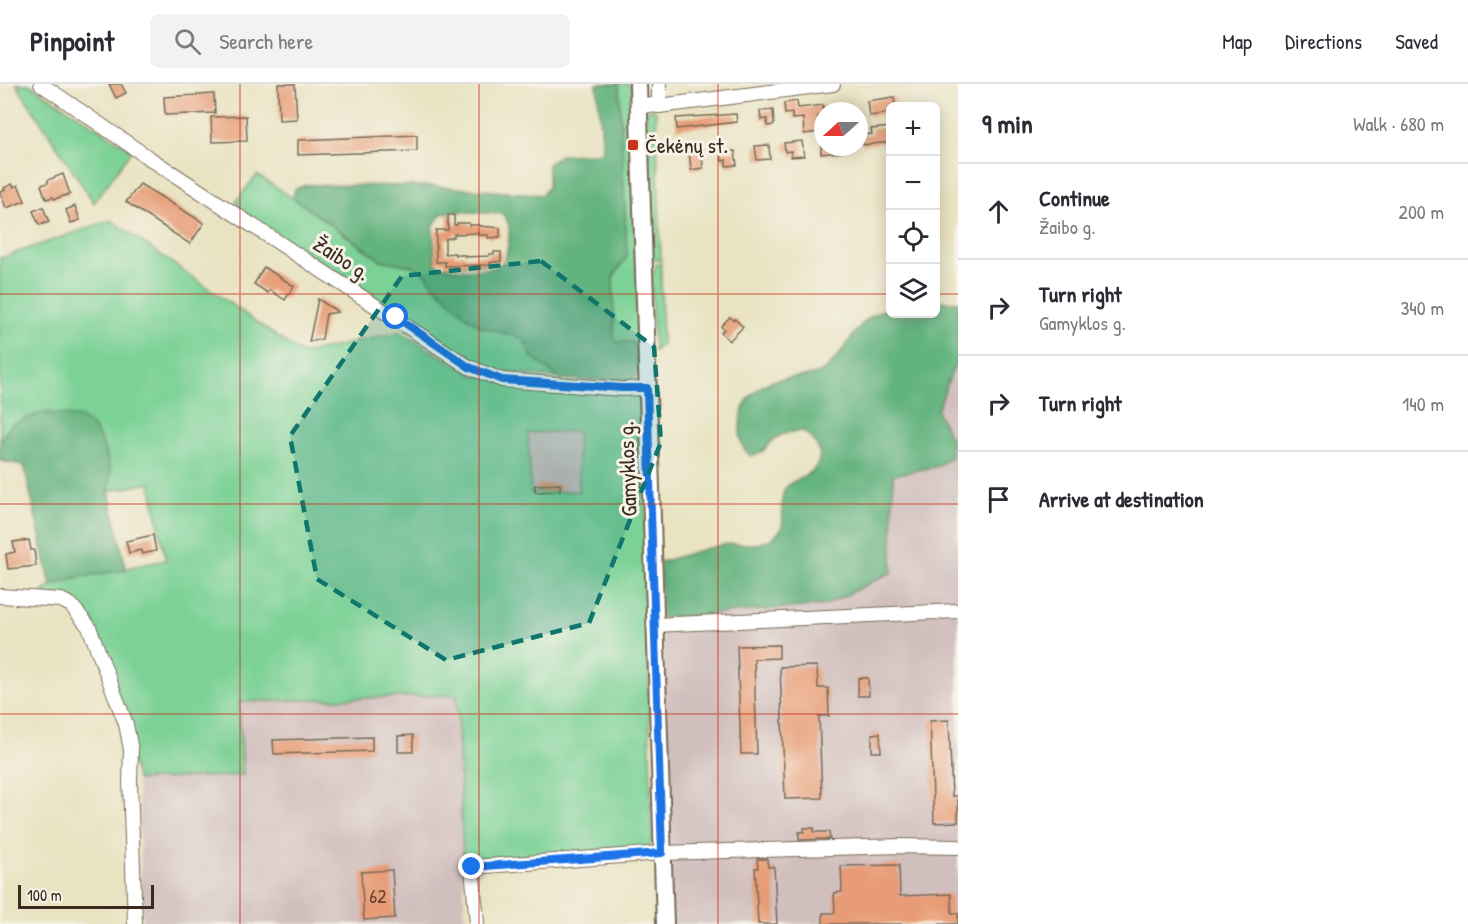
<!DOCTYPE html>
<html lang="en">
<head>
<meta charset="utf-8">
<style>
	body { margin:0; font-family:"Patrick Hand",sans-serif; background:#f2f2f3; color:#2b2b33 }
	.controls { position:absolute; right:18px; top:18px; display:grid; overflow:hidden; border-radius:9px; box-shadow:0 3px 15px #0003 }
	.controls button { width:54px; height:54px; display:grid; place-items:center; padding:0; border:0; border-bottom:2px solid #e1e1e2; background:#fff; color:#2b2b33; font:30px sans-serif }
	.compass { position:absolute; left:814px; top:18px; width:54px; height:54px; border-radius:50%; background:#fff; box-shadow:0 3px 15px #0003; rotate:249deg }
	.scale { position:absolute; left:18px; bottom:15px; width:136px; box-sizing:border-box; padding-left:6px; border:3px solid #3b2a1e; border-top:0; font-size:16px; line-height:21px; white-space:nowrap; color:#3b2a1e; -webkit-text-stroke:4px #f7f3e8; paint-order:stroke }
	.stop { position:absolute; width:18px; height:18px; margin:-14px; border:4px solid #1a73e8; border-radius:50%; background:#fff }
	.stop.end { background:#1a73e8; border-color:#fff; box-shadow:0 2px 6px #0008 }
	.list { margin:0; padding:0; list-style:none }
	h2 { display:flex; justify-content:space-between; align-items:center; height:78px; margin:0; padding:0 24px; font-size:26px }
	h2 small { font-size:20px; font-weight:400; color:#7c7c81 }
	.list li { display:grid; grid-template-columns:39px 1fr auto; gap:18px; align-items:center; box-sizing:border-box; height:96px; padding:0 24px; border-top:2px solid #e1e1e2 }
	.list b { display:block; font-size:22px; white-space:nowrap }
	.list p { margin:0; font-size:20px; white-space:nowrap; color:#7c7c81 }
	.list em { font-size:20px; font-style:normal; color:#7c7c81 }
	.icon { flex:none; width:33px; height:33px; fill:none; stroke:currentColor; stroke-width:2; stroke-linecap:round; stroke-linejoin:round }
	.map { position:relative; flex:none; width:958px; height:840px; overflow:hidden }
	header { display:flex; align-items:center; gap:36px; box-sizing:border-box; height:84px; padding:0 30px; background:#fff; border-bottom:2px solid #e1e1e2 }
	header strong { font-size:28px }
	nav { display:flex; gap:33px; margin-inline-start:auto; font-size:21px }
	.search { width:420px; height:54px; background:#f2f2f3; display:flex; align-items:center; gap:15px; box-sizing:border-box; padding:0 21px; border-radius:9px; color:#7c7c81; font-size:22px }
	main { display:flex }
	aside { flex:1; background:#fff }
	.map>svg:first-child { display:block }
	.industrial { fill:#d1bfbe }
	.green { fill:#7bd196; stroke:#5b7e5a; stroke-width:1.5; fill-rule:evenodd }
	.forest { fill:#64b37f; stroke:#506e4e; stroke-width:1.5; fill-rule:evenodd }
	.building { fill:#e79c76 }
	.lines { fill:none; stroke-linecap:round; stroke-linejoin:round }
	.minor-casing { stroke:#786b57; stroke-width:16 }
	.major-casing { stroke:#786b57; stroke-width:20 }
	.minor { stroke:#fff; stroke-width:14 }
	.major { stroke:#fff; stroke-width:16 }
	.route { stroke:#1a73e8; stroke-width:8 }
	.marked { fill:#0f766e; fill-opacity:0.2; stroke:#0f766e; stroke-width:4.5; stroke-dasharray:12 8; stroke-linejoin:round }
	.grid { fill:none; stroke:#c8321e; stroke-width:1.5; stroke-opacity:0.55 }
	.poi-dot { fill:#c8321e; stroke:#f7f3e8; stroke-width:2 }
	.labels { text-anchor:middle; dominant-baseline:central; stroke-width:6; stroke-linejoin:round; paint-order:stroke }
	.number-label { font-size:20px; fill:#664634 }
	.poi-label { font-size:22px; fill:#3b2a1e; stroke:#f7f3e8; text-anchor:start }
	.street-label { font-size:22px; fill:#3b2a1e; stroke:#f7f3e8 }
</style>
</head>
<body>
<header>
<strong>Pinpoint</strong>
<div class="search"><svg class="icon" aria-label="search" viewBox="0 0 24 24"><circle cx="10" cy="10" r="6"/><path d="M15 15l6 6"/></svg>Search here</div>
<nav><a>Map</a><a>Directions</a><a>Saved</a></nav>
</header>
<main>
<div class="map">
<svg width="958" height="840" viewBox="0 0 958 840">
	<rect width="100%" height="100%" fill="#f7f3e8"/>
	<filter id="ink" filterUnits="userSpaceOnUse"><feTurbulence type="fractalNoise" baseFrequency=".0167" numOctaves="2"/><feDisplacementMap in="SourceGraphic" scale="12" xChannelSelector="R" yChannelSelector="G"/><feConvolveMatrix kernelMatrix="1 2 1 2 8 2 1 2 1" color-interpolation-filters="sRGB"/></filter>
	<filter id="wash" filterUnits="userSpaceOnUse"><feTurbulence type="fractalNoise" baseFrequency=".008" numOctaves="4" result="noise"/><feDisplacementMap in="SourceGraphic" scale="24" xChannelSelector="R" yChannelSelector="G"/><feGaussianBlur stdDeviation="1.35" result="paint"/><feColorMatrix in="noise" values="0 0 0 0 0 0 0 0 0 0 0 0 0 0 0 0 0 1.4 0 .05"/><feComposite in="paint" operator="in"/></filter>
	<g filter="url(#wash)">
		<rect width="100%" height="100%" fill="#e9e3c2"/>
		<g class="industrial">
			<path d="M958,272V840H672L662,535L826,521L892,488L893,391L938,382L951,355L937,328Z"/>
			<path d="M577,347L579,407L530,409L528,349Z"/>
			<path d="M457,611L465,840H143L137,696L243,691L239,618Z"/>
		</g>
		<g class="green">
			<path d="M16,0H29L132,66L94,119Z"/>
			<path d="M619,0H631L640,261L630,258H617L614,254L613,193L627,172Z"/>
			<path d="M649,24L656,27L661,176H651L646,30Z"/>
			<path d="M257,91L293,114L380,176L413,182L427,191L432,199L482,243L519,253L527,261L531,272L559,294L496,287L478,281L240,126L236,117Z"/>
			<path d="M111,136L302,270L399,248L473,291L629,308L638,313L643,325L652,758L649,763L643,766L463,776L457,611L239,618L243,691L137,696L91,538L43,508L51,502L75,494L166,476L150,399L109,407C111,381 107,365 93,343L12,340L0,357V172L1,174ZM577,347L579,407L531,409L528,349Z"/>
			<path d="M661,179L662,260L654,267L651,194L657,180Z"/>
		</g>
		<g class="forest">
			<path d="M597,0H619L627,172L613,193L614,254L617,258H630L640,261L639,289L629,297L560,295L531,272L527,261L519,253L482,243L468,234L432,199L427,191L413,182L381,176L293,114L295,105L306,101L432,102L542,111L548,103V80L560,71L592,70L603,67ZM453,127L503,130C505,134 509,138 509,142C510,151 508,173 502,179C492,190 446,187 435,179L433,142L441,130Z"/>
			<path d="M936,217L958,218V272L937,327L951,355V373L938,382L893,391L892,488L826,521L662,534L660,478C680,473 701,465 722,461C741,457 757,466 775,452C791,441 776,420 785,405C789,398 797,396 803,393C828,379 822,361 803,347C795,348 786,348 779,352C768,358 764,371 751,372C741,365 740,356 740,344C740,319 755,300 780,295C797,292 815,295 828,283C853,260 854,234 890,224V230H936Z"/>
			<path d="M43,328L80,333L93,343L101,356L111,387L109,407L126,486L75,494L51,502L24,381L0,377V357L12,340Z"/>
		</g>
		<g id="blocks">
			<g class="building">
				<path d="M109,0H121L126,9L116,14Z"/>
				<path d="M278,0H295L297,35L279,36Z"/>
				<path d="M214,10L215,29L165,31L164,13Z"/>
				<path d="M894,13L895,22H891V29L869,32L867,17Z"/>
				<path d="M797,17L798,24L823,21V32H818L819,48L804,50L803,34L792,35V29L785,30L784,19Z"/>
				<path d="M773,26L774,41L767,42V35L761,36L760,27Z"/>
				<path d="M736,30L737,38L677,45L676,34Z"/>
				<path d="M246,32L247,57L212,58L211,33Z"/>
				<path d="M891,43V58L863,61L861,51L872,50L871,45Z"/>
				<path d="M417,51V67L298,71V56Z"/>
				<path d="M802,57L804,72L791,73V67L785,68L784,59Z"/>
				<path d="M769,61L770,75L757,76L755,62Z"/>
				<path d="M821,63H841L842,68L821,70Z"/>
				<path d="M689,66H697V71L702,70L703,84L691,86Z"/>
				<path d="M735,67L737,81L726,82V76L722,77L721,68Z"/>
				<path d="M63,90L70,110L54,115L53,113L46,115L41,101L48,99V96Z"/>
				<path d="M12,100L14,103L18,101L25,117L6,124L0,108L5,106L4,104Z"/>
				<path d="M140,100L204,139L190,160L126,118Z"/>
				<path d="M75,122L80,136L71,139L66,126Z"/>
				<path d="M43,123L49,138L39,141L33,127Z"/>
				<path d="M448,131H454V141H457V139H469V141H480V142L500,144V153L488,154V151H478V149L454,150V153L445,155V170L455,169V171H465V173L489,172V170H494V168H501V177L490,179V181L445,182V178H436V146H448Z"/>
				<path d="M264,183L294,202L285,216L270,206L268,209L254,200Z"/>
				<path d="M318,215L338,228L326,230L322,255L309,258Z"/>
				<path d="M730,233L734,236L735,235L743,243L729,257L721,248L724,246L721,242Z"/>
				<path d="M560,400V407L535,408V401Z"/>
				<path d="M153,451L156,467L142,470L141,466L129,469L126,457Z"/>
				<path d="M29,456L31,466H34L36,482L8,485L6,470L15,468L13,458Z"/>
				<path d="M779,561V574L754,575L757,670H741L737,562Z"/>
				<path d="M817,582L818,604H828L829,632H819L822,714L785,715L780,583Z"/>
				<path d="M858,594H868L869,612H858Z"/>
				<path d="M949,636L952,712H958V738L934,739L930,637Z"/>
				<path d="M880,649L881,668H872V650Z"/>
				<path d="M413,651V668H398V652Z"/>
				<path d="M372,653V667L274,670L273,656Z"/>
				<path d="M804,744H814V748H829L830,755L799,756V748H804Z"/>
				<path d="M757,775H767L768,783H774L777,840H758L755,784H758Z"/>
				<path d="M899,781L900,812L951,810L952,829H958V840H823V829H835L834,809L842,808L841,782Z"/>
				<path d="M392,786L395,834L364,836L361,788Z"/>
			</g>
		</g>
	</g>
	<g filter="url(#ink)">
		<use href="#blocks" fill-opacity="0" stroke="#786b57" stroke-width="1.5"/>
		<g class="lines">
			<g class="minor-casing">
				<g id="minor">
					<path d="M41,0L146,72L469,283L502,296L622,305L647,304"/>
					<path d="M659,0V22"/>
					<path d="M639,20L659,22L833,0"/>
					<path d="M0,512L61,516L71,521L89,543L126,640L131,666L130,698L135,840"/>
					<path d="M654,541L958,527"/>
					<path d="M477,840L472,783L662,769L901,762L958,763"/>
				</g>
			</g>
			<g class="major-casing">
				<path id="major" d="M638,0L665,840"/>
			</g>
			<use href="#minor" class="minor"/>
			<use href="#major" class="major"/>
		</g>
	</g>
	<g class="lines" filter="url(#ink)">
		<path class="route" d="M396,233L469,283L502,296L622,304H647L662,769L472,783"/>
	</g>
	<path class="marked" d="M541,177L654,263L661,358L589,539L446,576L317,495L290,352L402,192Z"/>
	<path class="grid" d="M240,0V840M479,0V840M718,0V840M0,210H890M936,210H958M0,420H958M0,630H958"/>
	<rect class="poi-dot" x="627" y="55" width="12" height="12" rx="3"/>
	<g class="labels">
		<g class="number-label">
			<text x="378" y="811">62</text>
		</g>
		<g class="poi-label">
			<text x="645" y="61">Čekėnų st.</text>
		</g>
		<g class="street-label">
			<text transform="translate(342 174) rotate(33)">Žaibo g.</text>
			<text transform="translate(627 385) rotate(-92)">Gamyklos g.</text>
		</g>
	</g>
</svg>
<div class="controls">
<button>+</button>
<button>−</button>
<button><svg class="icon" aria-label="locate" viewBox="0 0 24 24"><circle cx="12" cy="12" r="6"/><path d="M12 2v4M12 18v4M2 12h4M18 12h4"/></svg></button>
<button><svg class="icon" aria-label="layers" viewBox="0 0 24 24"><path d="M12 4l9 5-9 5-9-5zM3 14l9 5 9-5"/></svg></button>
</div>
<svg class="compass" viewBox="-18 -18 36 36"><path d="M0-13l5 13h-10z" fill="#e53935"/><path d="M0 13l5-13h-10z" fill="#7c7c81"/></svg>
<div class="scale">100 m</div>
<div class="stop" style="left:396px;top:233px"></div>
<div class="stop end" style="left:472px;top:783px"></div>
</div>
<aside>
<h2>9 min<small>Walk · 680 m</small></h2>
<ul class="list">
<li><svg class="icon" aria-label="ahead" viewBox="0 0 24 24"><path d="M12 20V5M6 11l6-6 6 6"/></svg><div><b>Continue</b><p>Žaibo g.</p></div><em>200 m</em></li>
<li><svg class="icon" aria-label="right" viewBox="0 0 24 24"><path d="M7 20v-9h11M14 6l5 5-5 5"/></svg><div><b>Turn right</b><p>Gamyklos g.</p></div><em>340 m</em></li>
<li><svg class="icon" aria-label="right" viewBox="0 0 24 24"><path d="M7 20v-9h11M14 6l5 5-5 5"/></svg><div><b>Turn right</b></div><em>140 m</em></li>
<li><svg class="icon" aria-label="arrive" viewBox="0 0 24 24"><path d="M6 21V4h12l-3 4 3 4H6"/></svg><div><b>Arrive at destination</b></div></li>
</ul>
</aside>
</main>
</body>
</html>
